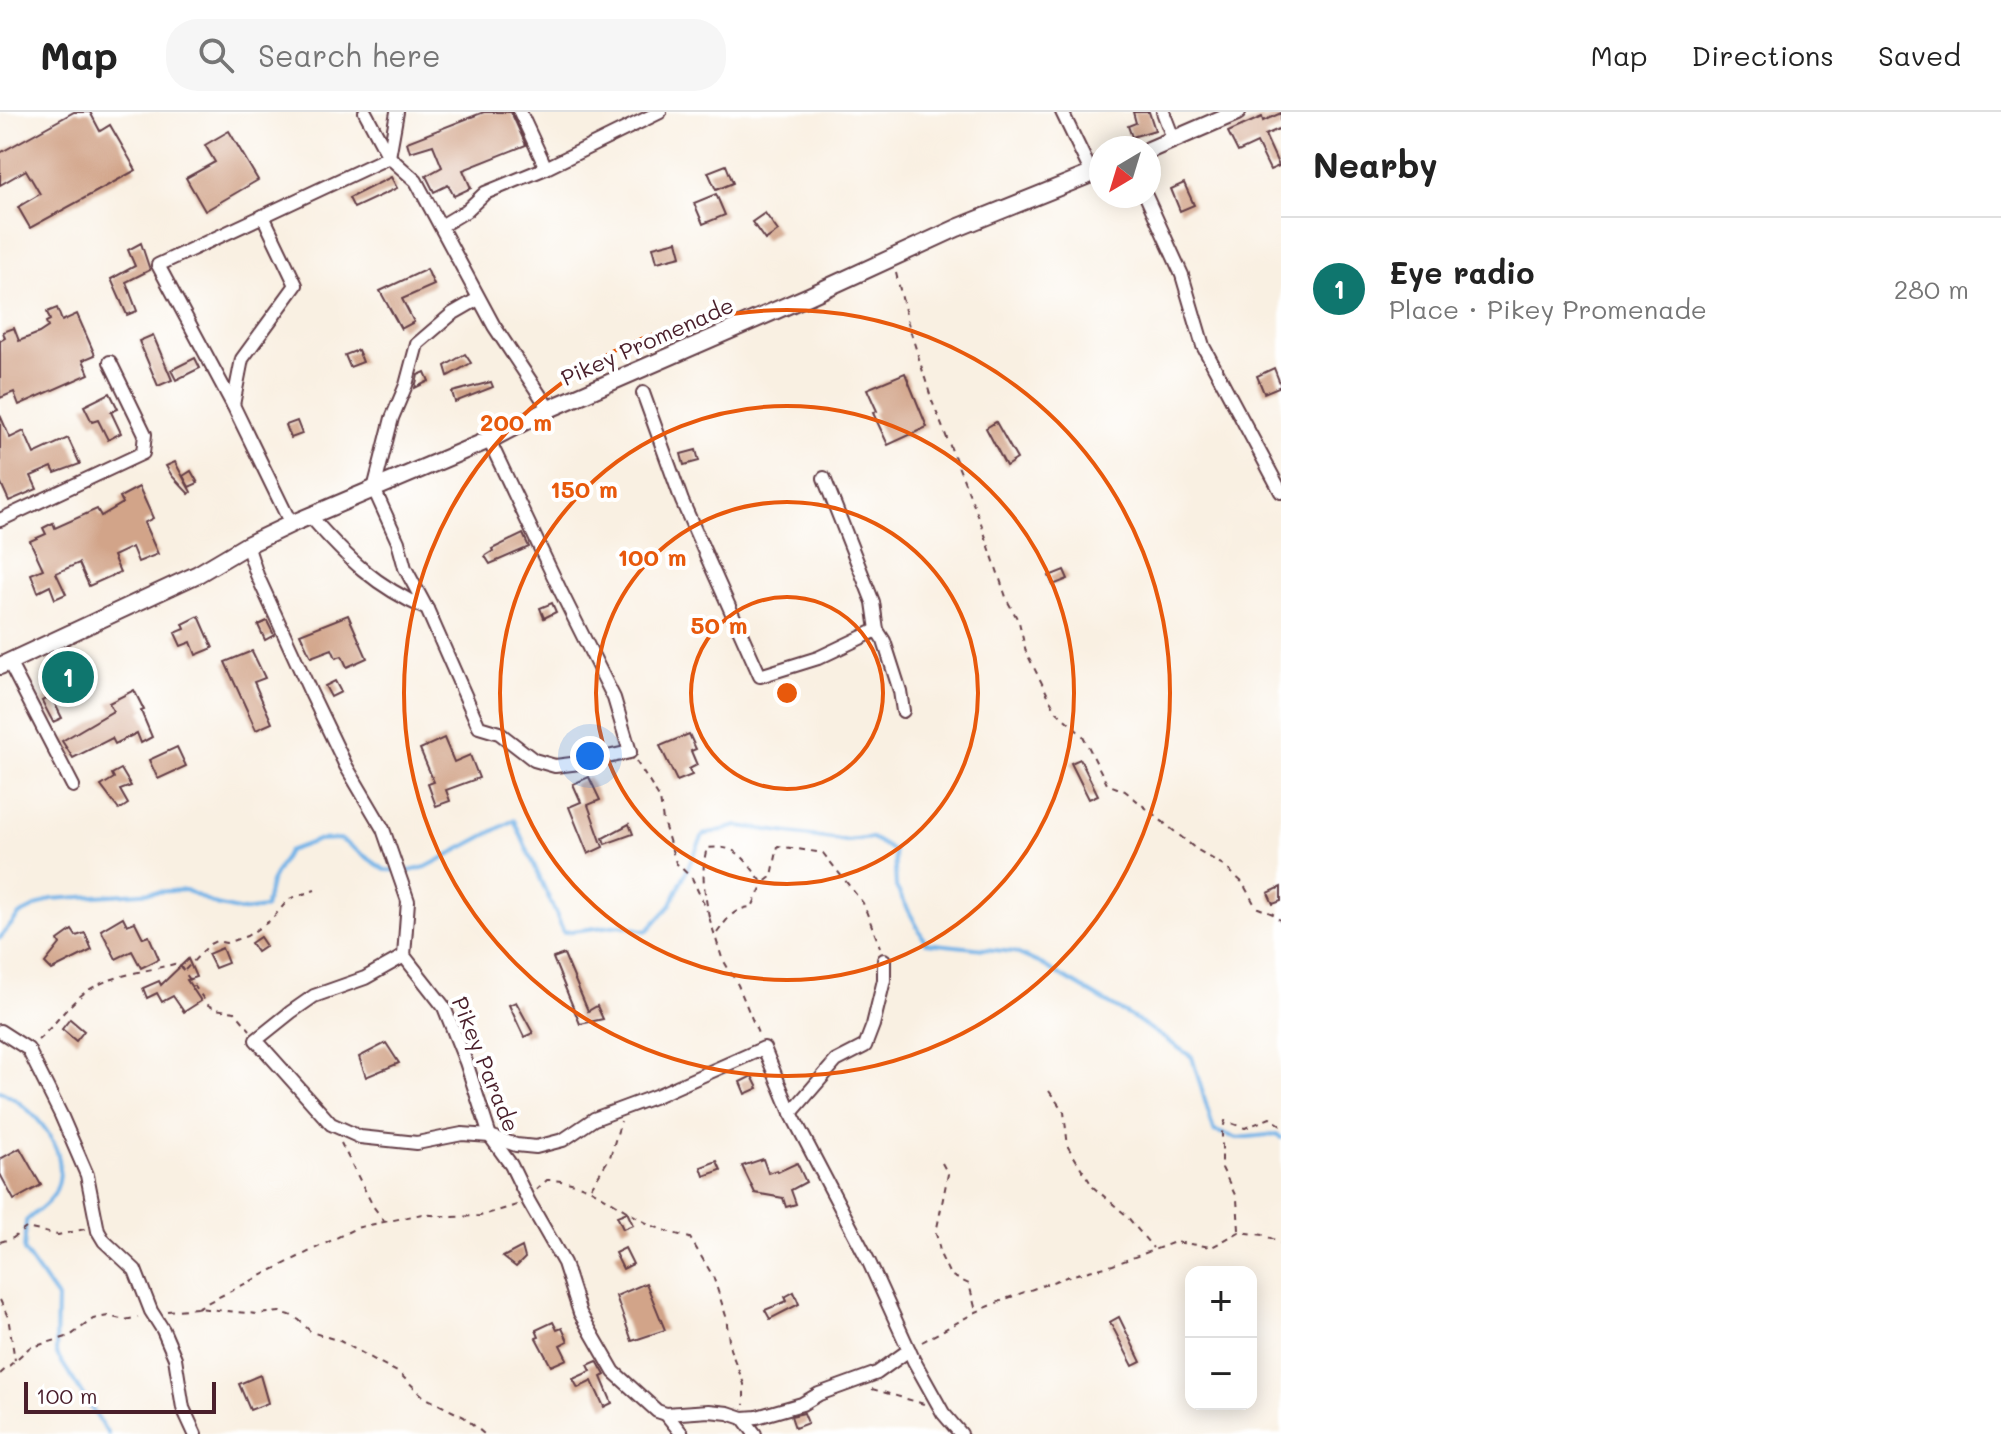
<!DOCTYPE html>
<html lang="en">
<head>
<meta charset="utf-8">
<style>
	body { margin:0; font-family:Mali,sans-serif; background:#f6f6f6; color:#222 }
	.controls { position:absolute; right:24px; bottom:24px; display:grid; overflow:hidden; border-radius:16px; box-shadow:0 4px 20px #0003 }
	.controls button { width:72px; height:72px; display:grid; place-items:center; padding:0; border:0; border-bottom:2px solid #e0e0e0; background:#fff; color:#222; font:40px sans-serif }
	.compass { position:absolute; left:1089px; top:24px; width:72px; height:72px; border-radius:50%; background:#fff; box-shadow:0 4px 20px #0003; rotate:218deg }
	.scale { position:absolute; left:24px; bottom:20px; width:192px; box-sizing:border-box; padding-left:8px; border:4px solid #4a1f2b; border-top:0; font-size:22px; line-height:28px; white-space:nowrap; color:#4a1f2b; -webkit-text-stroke:6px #fff; paint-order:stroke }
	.you { position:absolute; left:590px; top:644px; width:28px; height:28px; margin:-20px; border:6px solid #fff; border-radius:50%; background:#1a73e8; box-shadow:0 0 0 12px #1a73e833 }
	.badge { display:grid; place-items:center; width:52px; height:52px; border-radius:50%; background:#0f766e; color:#fff; font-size:26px; font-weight:700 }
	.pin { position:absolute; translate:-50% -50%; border:4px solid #fff; box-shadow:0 2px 8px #0006 }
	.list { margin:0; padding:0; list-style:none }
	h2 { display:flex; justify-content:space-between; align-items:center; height:104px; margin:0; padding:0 32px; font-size:34px }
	h2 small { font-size:26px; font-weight:400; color:#767676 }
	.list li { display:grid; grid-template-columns:52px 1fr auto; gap:24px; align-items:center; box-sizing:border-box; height:144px; padding:0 32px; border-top:2px solid #e0e0e0 }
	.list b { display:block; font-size:30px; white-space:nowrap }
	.list p { margin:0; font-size:26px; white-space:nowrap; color:#767676 }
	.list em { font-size:26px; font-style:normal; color:#767676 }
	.icon { flex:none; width:44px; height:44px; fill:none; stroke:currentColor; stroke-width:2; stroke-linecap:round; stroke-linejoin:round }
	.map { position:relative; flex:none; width:1281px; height:1322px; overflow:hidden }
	header { display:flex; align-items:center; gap:48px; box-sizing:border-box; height:112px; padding:0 40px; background:#fff; border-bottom:2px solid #e0e0e0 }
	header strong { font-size:38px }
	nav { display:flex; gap:44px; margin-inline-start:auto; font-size:28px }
	.search { width:560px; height:72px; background:#f6f6f6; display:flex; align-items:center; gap:20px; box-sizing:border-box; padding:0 28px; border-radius:32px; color:#767676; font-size:30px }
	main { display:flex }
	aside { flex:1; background:#fff }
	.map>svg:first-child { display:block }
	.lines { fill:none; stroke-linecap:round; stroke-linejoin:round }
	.stream { stroke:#73b3e7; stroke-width:4 }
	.building { fill:#d2a489 }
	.minor-casing { stroke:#643e46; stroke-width:16 }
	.tertiary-casing { stroke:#643e46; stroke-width:20 }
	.path { stroke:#643e46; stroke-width:2; stroke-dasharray:6 6; stroke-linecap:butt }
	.minor { stroke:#fff; stroke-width:12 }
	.tertiary { stroke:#fff; stroke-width:16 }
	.ring { fill:none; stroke:#e8590c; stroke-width:4 }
	.labels { text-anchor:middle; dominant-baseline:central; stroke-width:8; stroke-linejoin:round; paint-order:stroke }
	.street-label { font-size:22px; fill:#4a1f2b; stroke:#fff }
	.centre { fill:#e8590c; stroke:#fff; stroke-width:4 }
	.ring-label { font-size:24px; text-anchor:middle; font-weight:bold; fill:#e8590c; stroke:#fff; stroke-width:8; stroke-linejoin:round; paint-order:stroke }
</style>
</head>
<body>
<header>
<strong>Map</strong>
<div class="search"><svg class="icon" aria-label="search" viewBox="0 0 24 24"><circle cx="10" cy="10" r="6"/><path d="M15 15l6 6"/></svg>Search here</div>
<nav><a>Map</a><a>Directions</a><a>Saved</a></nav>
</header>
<main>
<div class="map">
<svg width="1281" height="1322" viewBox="0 0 1281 1322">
	<rect width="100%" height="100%" fill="#fff"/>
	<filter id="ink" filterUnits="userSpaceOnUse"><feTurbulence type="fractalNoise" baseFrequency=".0125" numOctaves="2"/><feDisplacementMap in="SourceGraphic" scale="16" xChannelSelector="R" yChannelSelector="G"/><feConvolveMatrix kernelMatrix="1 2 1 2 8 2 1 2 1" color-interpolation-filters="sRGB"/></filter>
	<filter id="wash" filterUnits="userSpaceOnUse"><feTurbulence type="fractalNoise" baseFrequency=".006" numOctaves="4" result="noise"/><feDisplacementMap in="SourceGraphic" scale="32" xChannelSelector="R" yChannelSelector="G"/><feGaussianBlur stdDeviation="1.8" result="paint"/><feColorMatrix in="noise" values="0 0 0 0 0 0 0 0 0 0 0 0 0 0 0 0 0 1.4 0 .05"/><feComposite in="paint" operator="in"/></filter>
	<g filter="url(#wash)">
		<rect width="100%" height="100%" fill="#f9f0e2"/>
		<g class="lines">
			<g class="stream">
				<path d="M0,826L19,803L51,787L186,778L216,793L242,799L265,796L271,770L288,739L318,728L340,727L385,758L410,759L426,755L514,708L564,820L620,813L647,819L670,794L703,723L738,714L847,729L872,726L894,739L896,775L926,831L1014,840L1041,852L1137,908L1192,945L1214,1019L1238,1026L1277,1022L1281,1026"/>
				<path d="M0,979C35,996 72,1038 56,1078C52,1090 35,1100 26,1109L24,1139L57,1186L56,1241L108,1322"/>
			</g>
		</g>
		<g id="blocks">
			<g class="building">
				<path d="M74,0H90L100,19L110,13L136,58L30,116L18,95L40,82L26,58L0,73V41Z"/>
				<path d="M484,0H511L526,33L463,58L471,76L454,84L448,73L434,80L426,64L442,55L433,33L410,40L407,30Z"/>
				<path d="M1133,0H1149L1155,18L1132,25L1128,14L1136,11Z"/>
				<path d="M1281,1V16L1265,23L1279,54L1270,58L1257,31L1238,40L1228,20L1262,5L1263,9Z"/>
				<path d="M229,19L258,68L205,99L186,66L215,50L205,33Z"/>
				<path d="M726,53L733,71L716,78L708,60Z"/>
				<path d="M391,65L397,76L354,96L349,86Z"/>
				<path d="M1184,71L1194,93L1180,99L1171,77Z"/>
				<path d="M716,82L725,103L703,112L694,91Z"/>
				<path d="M765,101L778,119L765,128L752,110Z"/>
				<path d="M677,129L681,144L657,150L653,135Z"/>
				<path d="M141,131L150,158L126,170L137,199L127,203L111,167L135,154L128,138Z"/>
				<path d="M427,157L434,173L402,187L414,210L401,217L380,179Z"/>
				<path d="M57,196L62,209L77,202L95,243L83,248L89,262L19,293L14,280L0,286V229L5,226L3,220L14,216L19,229L39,221L48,215L46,210L50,208L47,200Z"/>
				<path d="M153,223L172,268L158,274L139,229Z"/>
				<path d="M358,238L363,250L350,255L345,243Z"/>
				<path d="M465,242L471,251L448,264L445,254Z"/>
				<path d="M195,246L200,256L176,268L171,258Z"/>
				<path d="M1274,256L1281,274L1264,281L1257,264Z"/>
				<path d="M425,260L429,269L415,276L418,263Z"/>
				<path d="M905,261L927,315L888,333L873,301L877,299L867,277Z"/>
				<path d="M491,270L493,275L455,290L452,280Z"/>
				<path d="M110,281L118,297L111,300L121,321L108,328L98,308L92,310L84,294Z"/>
				<path d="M0,303L10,326L24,319L34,342L68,326L80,352L55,361L52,355L31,364L37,377L9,389L0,369Z"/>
				<path d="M297,309L302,322L291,326L286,313Z"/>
				<path d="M996,310L1017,347L1006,354L986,316Z"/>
				<path d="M696,338L699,349L684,353L681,342Z"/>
				<path d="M175,350L191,380L189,382L172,364L166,354Z"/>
				<path d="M191,359L198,371L189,375L183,364Z"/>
				<path d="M139,375L153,406L144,411L158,442L138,450L132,435L113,444L120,460L89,474L79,451L56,461L66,482L55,487L50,474L38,480L31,462L43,457L30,429L46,422L43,416L53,411L55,416L97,397L101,404L123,391L120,385Z"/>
				<path d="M523,422L529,435L490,452L485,444L493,439L492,437Z"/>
				<path d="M1064,458L1068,467L1053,473L1049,464Z"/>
				<path d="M552,491L556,500L544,506L540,496Z"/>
				<path d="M348,503L367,546L347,555L342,544L336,546L332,537L311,545L300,522Z"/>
				<path d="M199,504L213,536L196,543L191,530L181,534L175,521L185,517L183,512Z"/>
				<path d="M267,509L274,523L265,528L258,513Z"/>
				<path d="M252,539L265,566L254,570L272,611L256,618L225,550Z"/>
				<path d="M335,569L341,580L331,585L325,574Z"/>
				<path d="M134,578L144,598L141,599L152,625L141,631L137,621L115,632L112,626L73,646L62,629L113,599L109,591Z"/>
				<path d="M51,584L62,606L53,610L42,589Z"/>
				<path d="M689,622L696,637L691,639L697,653L689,657L692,663L677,669L660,634Z"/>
				<path d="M444,626L454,650L470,643L479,666L446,678L450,689L436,694L428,672L434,670L420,637Z"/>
				<path d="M177,635L186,654L158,667L149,648Z"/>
				<path d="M1080,647L1098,683L1089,687L1071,651Z"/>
				<path d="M121,657L131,674L120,678L128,692L119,698L101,674L114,666L112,662Z"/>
				<path d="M589,665L600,688L588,693L603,735L588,742L569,695L581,690L573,672Z"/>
				<path d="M629,712L633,722L605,732L603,726Z"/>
				<path d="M1281,775V789L1273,792L1268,781Z"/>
				<path d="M123,805L127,813L135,810L143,826L149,824L159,847L141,856L132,839L116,847L101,818Z"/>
				<path d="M72,818L76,824L85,821L92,838L52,858L45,851L60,832L58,828Z"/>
				<path d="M260,825L266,834L257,840L251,831Z"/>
				<path d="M222,836L228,851L215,856L208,842Z"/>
				<path d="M564,842L588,899L597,894L603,907L580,912L553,846Z"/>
				<path d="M188,847L196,865L187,868L201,889L184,900L173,884L162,890L157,881L147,886L143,876L159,869L161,873Z"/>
				<path d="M516,890L533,921L524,925L509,893Z"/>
				<path d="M70,907L84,919L76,929L62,917Z"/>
				<path d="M386,931L399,951L366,965L359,945Z"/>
				<path d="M752,964L758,976L745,982L740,970Z"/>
				<path d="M20,1036L41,1073L14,1088L0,1062V1047Z"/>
				<path d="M763,1047L768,1061L777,1058L778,1060L797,1051L806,1070L791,1078L796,1092L786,1095L783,1086L755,1081L742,1054Z"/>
				<path d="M717,1049L721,1058L704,1064L701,1055Z"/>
				<path d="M627,1100L633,1113L623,1117L617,1104Z"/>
				<path d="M522,1135L525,1146L516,1155L503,1145Z"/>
				<path d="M625,1136L633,1152L623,1157L615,1141Z"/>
				<path d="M646,1171L665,1218L632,1229L616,1184Z"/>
				<path d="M794,1180L799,1192L770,1207L765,1198L787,1189L785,1185Z"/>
				<path d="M1119,1205L1141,1250L1133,1254L1110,1210Z"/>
				<path d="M553,1210L557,1218L562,1216L568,1229L560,1233L567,1247L551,1254L536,1226L539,1225L536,1218Z"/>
				<path d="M597,1249L605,1263L601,1265L612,1291L604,1295L592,1269L578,1276L573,1267L591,1259L588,1253Z"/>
				<path d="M260,1263L268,1291L250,1298L239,1272Z"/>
				<path d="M804,1301L808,1311L795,1316L791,1304Z"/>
			</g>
		</g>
	</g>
	<g filter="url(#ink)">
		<use href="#blocks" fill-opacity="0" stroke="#643e46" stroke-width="2"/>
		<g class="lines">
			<g class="minor-casing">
				<g id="minor">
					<path d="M365,0L389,45L416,69L494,214L549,297"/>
					<path d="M520,0L546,56"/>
					<path d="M1062,0L1092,62"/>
					<path d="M1163,0L1173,26"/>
					<path d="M1146,84L1182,163L1203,234L1281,380"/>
					<path d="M263,104L158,153L233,293L291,412"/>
					<path d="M441,114L466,99L485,81L546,56L660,0"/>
					<path d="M643,281L682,389L760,564L818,546L877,518"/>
					<path d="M233,293L242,247L296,173L263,104L389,45L397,0"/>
					<path d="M824,366L873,490L877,518L884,529L900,579L903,599"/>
					<path d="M311,405C347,446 375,474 427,497L479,615L499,621L534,648L555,654L580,651L630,640L614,586L561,480L489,328"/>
					<path d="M0,408L143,341L145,322L110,250"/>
					<path d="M247,433L257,463L310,579L346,654L383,717L408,789L404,844L444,895L466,950L490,1024L511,1053L529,1090L564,1151L580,1201L614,1260L657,1299L666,1302L709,1299L728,1301L743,1306L755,1322"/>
					<path d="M427,497L405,456L398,430L374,377L392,306L406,273L417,232L452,202L478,187"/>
					<path d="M9,550L73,674"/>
					<path d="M404,844L365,866L314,884L291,900L256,928L331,1012L360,1025L417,1031L462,1022L490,1024L516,1033L536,1035L563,1028L594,1007L656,984L764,936L791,1001L869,1150L914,1249L943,1301L961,1322"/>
					<path d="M0,919L28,937L61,1003L87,1063L98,1119L104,1129L135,1158L151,1199L163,1218L175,1246L183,1296L195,1322"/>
					<path d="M791,1001L836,949L865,934L873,913L884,868V848"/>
					<path d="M666,1302L682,1322"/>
					<path d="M743,1306L757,1305L802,1292L819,1282L877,1261L909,1238"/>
				</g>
			</g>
			<g class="tertiary-casing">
				<g id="tertiary">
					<path d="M1149,38L1237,0"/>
					<path d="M0,554L198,462L247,433L291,412L489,328L549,297L809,184L957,116L1101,58"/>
				</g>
			</g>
			<g class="path">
				<path d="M896,161L908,211L932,289L981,411L1007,488L1019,510L1026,540L1056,599L1083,624L1107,672L1125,679L1196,737L1223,753L1242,770L1256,795L1273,802L1281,809"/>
				<path d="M636,649L660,687L663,709L676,751L692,766L707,799"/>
				<path d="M709,805C705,781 700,760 707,736C740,732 744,748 763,771L772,764L778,734L823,741L863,791L880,835"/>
				<path d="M709,805L722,846L738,873L759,924"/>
				<path d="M717,821C727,807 734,796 752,795L762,774"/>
				<path d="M185,858L210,832L216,829L226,831L247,824L271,808L289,787L315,778"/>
				<path d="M38,928C55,913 68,892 87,879C113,862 149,859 178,851L208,893L215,897L235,900L250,918"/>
				<path d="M1049,979L1064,1000L1068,1035L1093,1075L1126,1103L1153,1136"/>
				<path d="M341,1031L373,1094L384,1109"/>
				<path d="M942,1051L948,1062L936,1121L941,1144L950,1163L969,1172L976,1199"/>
				<path d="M591,1075L610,1045L621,1009"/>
				<path d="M536,1078L547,1068C588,1069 605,1087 638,1106C654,1116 672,1121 690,1126L713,1164L726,1204L730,1237L744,1272V1293"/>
				<path d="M1239,1118L1237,1087L1222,1056V1021L1225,1009L1245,1016L1270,1006L1281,1013"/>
				<path d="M0,1130L13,1126L26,1116L58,1123L85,1117"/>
				<path d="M0,1188L8,1205L15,1248"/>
				<path d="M197,1196L356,1116L422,1102L451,1105L480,1104L517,1093"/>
				<path d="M167,1199L197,1196L257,1202L280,1200L290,1203L299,1208L311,1220L340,1229L399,1261L424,1285L464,1305L484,1322"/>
				<path d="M922,1230L976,1200L1008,1186L1069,1164L1113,1153L1175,1130L1212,1135L1239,1120L1264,1123L1281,1131"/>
				<path d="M0,1262L29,1236L70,1224L93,1207L108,1204L125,1208L138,1205"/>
				<path d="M872,1277L924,1292"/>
			</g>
			<use href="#minor" class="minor"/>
			<use href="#tertiary" class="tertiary"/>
		</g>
	</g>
	<g class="ring">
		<circle cx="787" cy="581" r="96"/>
		<circle cx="787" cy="581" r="191"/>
		<circle cx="787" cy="581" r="287"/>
		<circle cx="787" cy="581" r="383"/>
	</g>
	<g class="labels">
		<g class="street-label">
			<text transform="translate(647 229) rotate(-24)">Pikey Promenade</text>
			<text transform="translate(486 952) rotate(68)">Pikey Parade</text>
		</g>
	</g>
	<circle cx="787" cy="581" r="12" class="centre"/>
	<g class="ring-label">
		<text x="516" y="319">200 m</text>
		<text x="584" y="386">150 m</text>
		<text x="652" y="454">100 m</text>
		<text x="719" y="522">50 m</text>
	</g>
</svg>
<div class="controls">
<button>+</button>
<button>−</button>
</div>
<svg class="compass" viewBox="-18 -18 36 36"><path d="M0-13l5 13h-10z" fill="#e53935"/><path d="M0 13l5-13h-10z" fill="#767676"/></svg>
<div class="scale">100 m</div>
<div class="you"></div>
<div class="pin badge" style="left:68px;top:565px">1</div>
</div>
<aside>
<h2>Nearby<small></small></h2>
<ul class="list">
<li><span class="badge">1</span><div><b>Eye radio</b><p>Place · Pikey Promenade</p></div><em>280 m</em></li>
</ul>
</aside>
</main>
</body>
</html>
